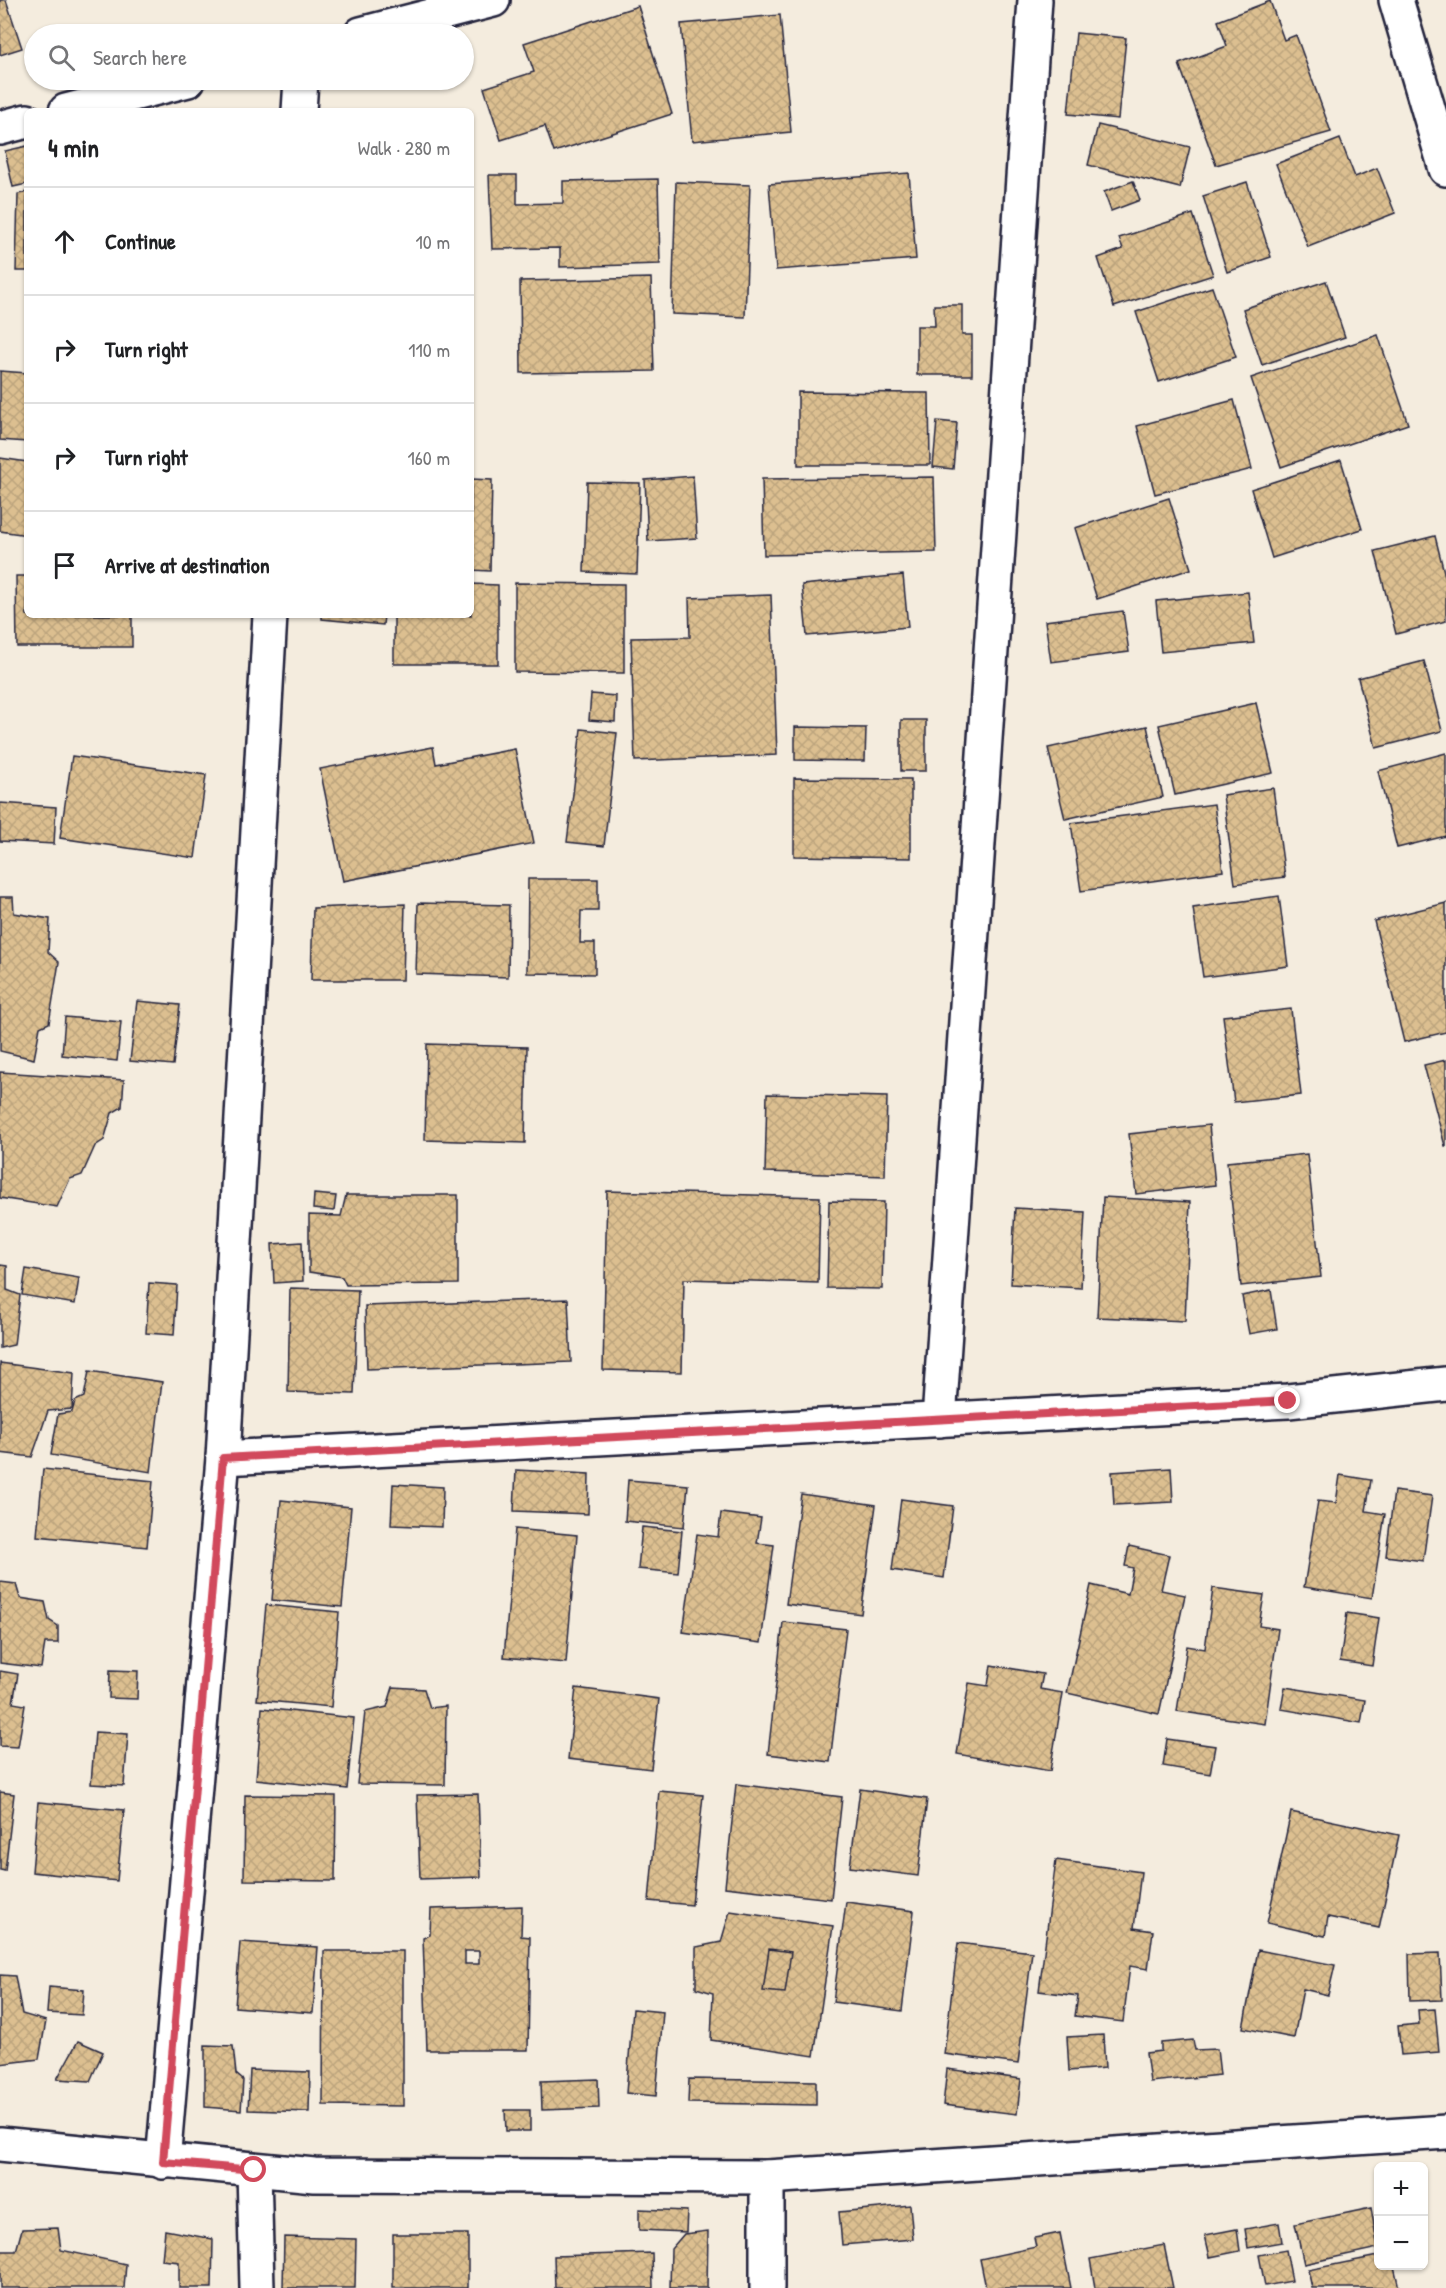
<!DOCTYPE html>
<html lang="en">
<head>
<meta charset="utf-8">
<style>
	body { margin:0; font-family:"Patrick Hand",sans-serif; background:#f2f2f2; color:#202124 }
	.controls { position:absolute; right:18px; bottom:18px; display:grid; overflow:hidden; border-radius:9px; box-shadow:0 2px 4px #0004 }
	.controls button { width:54px; height:54px; display:grid; place-items:center; padding:0; border:0; border-bottom:2px solid #e0e0e0; background:#fff; color:#202124; font:30px sans-serif }
	.stop { position:absolute; width:18px; height:18px; margin:-14px; border:4px solid #d1495b; border-radius:50%; background:#fff }
	.stop.end { background:#d1495b; border-color:#fff; box-shadow:0 2px 6px #0008 }
	.list { margin:0; padding:0; list-style:none }
	h2 { display:flex; justify-content:space-between; align-items:center; height:78px; margin:0; padding:0 24px; font-size:26px }
	h2 small { font-size:20px; font-weight:400; color:#757577 }
	.list li { display:grid; grid-template-columns:39px 1fr auto; gap:18px; align-items:center; box-sizing:border-box; height:108px; padding:0 24px; border-top:2px solid #e0e0e0 }
	.list b { display:block; font-size:22px; white-space:nowrap }
	.list em { font-size:20px; font-style:normal; color:#757577 }
	.icon { flex:none; width:33px; height:33px; fill:none; stroke:currentColor; stroke-width:2; stroke-linecap:round; stroke-linejoin:round }
	.map { position:relative; flex:none; width:1446px; height:2288px; overflow:hidden }
	.search { position:absolute; background:#fff; box-shadow:0 2px 4px #0004; left:24px; top:24px; width:450px; height:66px; display:flex; align-items:center; gap:15px; box-sizing:border-box; padding:0 21px; border-radius:33px; color:#757577; font-size:22px }
	.panel { position:absolute; background:#fff; box-shadow:0 2px 4px #0004; left:24px; top:108px; width:450px; height:510px; border-radius:9px }
	.map>svg:first-child { display:block }
	.building { fill:url(#building-cross-hatch); stroke:#22223b; stroke-width:1.5; fill-rule:evenodd }
	.lines { fill:none; stroke-linecap:round; stroke-linejoin:round }
	.minor-casing { stroke:#22223b; stroke-width:38 }
	.minor { stroke:#fff; stroke-width:33 }
	.route { stroke:#d1495b; stroke-width:8 }
</style>
</head>
<body>
<div class="map">
<svg width="1446" height="2288" viewBox="0 0 1446 2288">
	<defs>
		<pattern id="building-cross-hatch" width="8" height="8" patternUnits="userSpaceOnUse" patternTransform="scale(1.5)"><rect width="8" height="8" fill="#dcbf90"/><path d="M0 0l8 8M0 8l8-8" fill="none" stroke="#bca47d"/></pattern>
	</defs>
	<rect width="100%" height="100%" fill="#f4ecde"/>
	<filter id="ink" filterUnits="userSpaceOnUse"><feTurbulence type="fractalNoise" baseFrequency=".0167" numOctaves="2"/><feDisplacementMap in="SourceGraphic" scale="12" xChannelSelector="R" yChannelSelector="G"/><feConvolveMatrix kernelMatrix="1 2 1 2 8 2 1 2 1" color-interpolation-filters="sRGB"/></filter>
	<g filter="url(#ink)">
		<g class="building">
			<path d="M0,0H6L22,48L0,55Z"/>
			<path d="M1270,1L1284,40L1296,35L1331,132L1216,165L1179,64L1227,46L1218,21Z"/>
			<path d="M638,6L672,114L554,152L545,126L501,140L484,88L534,72L524,43Z"/>
			<path d="M780,15L791,132L692,141L681,24Z"/>
			<path d="M1076,33L1126,38L1118,119L1068,114Z"/>
			<path d="M1098,125L1190,147L1180,188L1088,165Z"/>
			<path d="M1340,139L1355,177L1377,168L1395,213L1308,247L1276,164Z"/>
			<path d="M27,146V184L13,187L5,151Z"/>
			<path d="M909,173L916,259L776,270L769,184Z"/>
			<path d="M489,175H517V204L563,203V181L658,179L660,264L560,267V248L492,249Z"/>
			<path d="M1133,181L1140,200L1111,211L1104,192Z"/>
			<path d="M676,182L750,185L745,317L672,314Z"/>
			<path d="M1247,182L1271,257L1227,272L1203,196Z"/>
			<path d="M27,192V271H16L18,194Z"/>
			<path d="M1193,214L1213,275L1114,307L1098,258L1123,249L1119,238Z"/>
			<path d="M651,278L654,371L521,373L520,281Z"/>
			<path d="M1326,281L1345,337L1262,365L1243,309Z"/>
			<path d="M1212,287L1236,357L1159,382L1136,312Z"/>
			<path d="M934,305H962V335H972V375H917V326H935Z"/>
			<path d="M1378,335L1408,424L1281,467L1251,378Z"/>
			<path d="M0,371L27,373V442L0,440Z"/>
			<path d="M798,392L929,393L930,465H798Z"/>
			<path d="M1234,400L1252,469L1155,494L1137,426Z"/>
			<path d="M937,421L957,423L953,469L933,467Z"/>
			<path d="M0,458L27,462V535L0,531Z"/>
			<path d="M1341,460L1362,529L1272,558L1251,489Z"/>
			<path d="M693,476L697,538L648,541L645,480Z"/>
			<path d="M934,477L936,552L764,555L762,479Z"/>
			<path d="M471,479L492,480L490,571L471,570Z"/>
			<path d="M587,482L640,483L637,574L584,572Z"/>
			<path d="M1169,498L1191,569L1097,599L1075,528Z"/>
			<path d="M1435,536L1446,580V621L1396,634L1375,551Z"/>
			<path d="M903,575L908,627L807,636L802,585Z"/>
			<path d="M16,576H27V615H132V647H17Z"/>
			<path d="M515,583L624,584V673L515,672Z"/>
			<path d="M471,584L498,585V664H394V615H471Z"/>
			<path d="M1248,592L1254,643L1161,652L1156,601Z"/>
			<path d="M771,595L777,755L635,761L631,638L690,637L689,598Z"/>
			<path d="M1123,611L1129,652L1051,662L1045,621Z"/>
			<path d="M322,615H384L383,625L322,619Z"/>
			<path d="M1424,661L1442,731L1376,748L1358,678Z"/>
			<path d="M591,694L616,696L615,722L589,720Z"/>
			<path d="M1256,703L1273,773L1175,795L1159,725Z"/>
			<rect x="901" y="720" width="25" height="51"/>
			<path d="M1147,726L1163,797L1065,819L1048,748Z"/>
			<path d="M795,727L866,728L865,761L795,760Z"/>
			<path d="M581,729L617,733L604,846L567,842Z"/>
			<path d="M433,747L436,764L515,749L534,843L343,881L320,769Z"/>
			<path d="M1446,753V836L1397,848L1378,771Z"/>
			<path d="M72,756L206,775L195,858L60,838Z"/>
			<path d="M794,778L911,779V858L794,856Z"/>
			<path d="M1273,788L1285,877L1235,884L1223,795Z"/>
			<path d="M0,803L56,807L54,844L0,841Z"/>
			<path d="M1214,804L1223,871L1081,891L1071,823Z"/>
			<path d="M528,879H598V911H581L580,943H595V974L527,973Z"/>
			<path d="M1279,896L1288,966L1203,977L1193,908Z"/>
			<path d="M0,897H13L14,913L50,919L48,952L59,962L49,1023L40,1027L34,1059L0,1051Z"/>
			<path d="M418,903L509,905L508,977L416,974Z"/>
			<path d="M1446,903V1032L1404,1042L1374,921Z"/>
			<path d="M405,904L403,980H311L313,908Z"/>
			<path d="M137,1001L180,1005L173,1065L130,1061Z"/>
			<path d="M1291,1009L1301,1095L1234,1102L1223,1016Z"/>
			<path d="M65,1017L121,1022L117,1061L62,1055Z"/>
			<path d="M427,1044L527,1047L525,1143L425,1140Z"/>
			<path d="M1446,1060V1146H1445L1424,1065Z"/>
			<path d="M0,1072L124,1080L122,1107L112,1113L104,1140L95,1146L82,1175L70,1179L57,1207L0,1198Z"/>
			<path d="M767,1094L887,1097L885,1176L765,1172Z"/>
			<path d="M1209,1125L1215,1185L1136,1194L1129,1134Z"/>
			<path d="M1307,1154L1321,1277L1241,1286L1227,1162Z"/>
			<path d="M607,1191L820,1197L818,1283L684,1279L682,1372L603,1370Z"/>
			<path d="M314,1194L336,1196L334,1211L313,1209Z"/>
			<path d="M346,1195H458V1284L346,1285L342,1277L309,1272V1215L341,1216Z"/>
			<path d="M1103,1197L1190,1202L1185,1321L1097,1317Z"/>
			<path d="M829,1201L884,1202L882,1289L827,1288Z"/>
			<path d="M1015,1208L1085,1212L1081,1288L1011,1284Z"/>
			<path d="M302,1242L303,1281L274,1283L272,1244Z"/>
			<path d="M0,1265L7,1266V1290L20,1295L14,1345L0,1348Z"/>
			<path d="M26,1269L79,1278L75,1304L22,1295Z"/>
			<path d="M149,1283L177,1285L174,1335L146,1333Z"/>
			<path d="M290,1288L358,1290L354,1394L288,1392Z"/>
			<path d="M1271,1290L1277,1329L1249,1334L1242,1296Z"/>
			<path d="M568,1299L571,1362L367,1369L365,1306Z"/>
			<path d="M0,1363L74,1373L72,1409L48,1411L32,1457L0,1453Z"/>
			<path d="M89,1371L162,1382L151,1472L51,1455L58,1414L72,1412L75,1401L84,1397Z"/>
			<path d="M1171,1468L1173,1502L1114,1505L1112,1472Z"/>
			<path d="M43,1469L153,1481L147,1547L37,1536Z"/>
			<path d="M516,1470L589,1474L588,1514L514,1511Z"/>
			<path d="M1340,1475L1371,1480L1366,1511L1385,1514L1372,1598L1304,1587L1318,1501L1336,1503Z"/>
			<path d="M628,1480L688,1485L684,1527L625,1521Z"/>
			<path d="M393,1484L443,1487L442,1527L391,1525Z"/>
			<path d="M1394,1491L1432,1496L1423,1561L1386,1556Z"/>
			<path d="M801,1494L876,1505L861,1614L786,1604Z"/>
			<path d="M901,1499L953,1506L944,1578L892,1570Z"/>
			<path d="M281,1500L351,1507L342,1607L272,1600Z"/>
			<path d="M721,1513L761,1518L757,1543L774,1545L761,1643L683,1632L697,1534L718,1537Z"/>
			<path d="M642,1527L682,1531L678,1573L638,1569Z"/>
			<path d="M515,1529L577,1535L566,1663L504,1657Z"/>
			<path d="M1129,1546L1169,1555L1161,1590L1185,1595L1159,1714L1067,1693L1091,1585L1128,1594L1133,1568L1125,1566Z"/>
			<path d="M0,1582L16,1584L20,1598L45,1602L49,1620L58,1626V1643H45L41,1668L0,1663Z"/>
			<path d="M1213,1588L1264,1595L1259,1626L1278,1629L1265,1724L1177,1711L1187,1646L1205,1649Z"/>
			<path d="M266,1605L339,1612L331,1707L257,1700Z"/>
			<path d="M1347,1613L1379,1618L1372,1666L1340,1661Z"/>
			<path d="M783,1622L846,1629L830,1762L768,1754Z"/>
			<path d="M991,1665L1043,1674L1040,1689L1063,1693L1050,1771L957,1754L969,1683L988,1686Z"/>
			<path d="M110,1670L138,1671L137,1699L109,1698Z"/>
			<path d="M0,1671L18,1674L13,1703L25,1705L18,1747L0,1746Z"/>
			<path d="M393,1687L424,1689L430,1708L446,1706L445,1785L357,1784L365,1712L387,1707Z"/>
			<path d="M1285,1687L1365,1700L1361,1723L1281,1709Z"/>
			<path d="M576,1688L659,1699L651,1769L568,1759Z"/>
			<path d="M262,1708L354,1718L347,1789L256,1779Z"/>
			<path d="M95,1732L128,1734L124,1786L91,1784Z"/>
			<path d="M1167,1739L1215,1746L1210,1774L1163,1766Z"/>
			<path d="M736,1784L842,1797L831,1899L725,1887Z"/>
			<path d="M860,1789L927,1799L918,1876L850,1867Z"/>
			<path d="M659,1791L703,1795L692,1905L649,1901Z"/>
			<path d="M0,1792L14,1794L5,1871L0,1870Z"/>
			<path d="M478,1794L481,1877L420,1879L417,1795Z"/>
			<path d="M245,1795L336,1796L335,1881L244,1880Z"/>
			<path d="M38,1802L124,1810L117,1881L32,1872Z"/>
			<path d="M1291,1812L1399,1835L1379,1928L1328,1917L1325,1936L1267,1923Z"/>
			<path d="M1056,1860L1141,1872L1134,1928L1153,1931L1148,1969L1130,1966L1123,2022L1075,2016L1078,1996L1039,1991Z"/>
			<path d="M846,1902L914,1911L902,2011L833,2002Z"/>
			<path d="M522,1906L521,1936L530,1937L528,2050H427L423,1938L430,1935L431,1909ZM465,1951H479V1964H465Z"/>
			<path d="M730,1911L833,1926L814,2056L711,2040L713,1993L696,1988V1947L721,1942Z"/>
			<path d="M240,1942L318,1947L313,2013L235,2007Z"/>
			<path d="M958,1943L1032,1952L1018,2064L944,2054Z"/>
			<path d="M769,1949L791,1952L785,1993L763,1991Z"/>
			<path d="M1258,1950L1335,1965L1328,1995L1303,1989L1294,2038L1243,2028Z"/>
			<path d="M324,1951H403V2106L323,2105Z"/>
			<path d="M1440,1953L1442,2000L1410,2001L1409,1954Z"/>
			<path d="M0,1975L15,1976L22,2014L46,2021L39,2059L0,2064Z"/>
			<path d="M49,1987L84,1990L82,2015L47,2013Z"/>
			<path d="M633,2009L663,2012L656,2096L626,2093Z"/>
			<path d="M1435,2009L1439,2052L1401,2055L1398,2026L1419,2024L1418,2010Z"/>
			<path d="M1103,2035L1105,2068L1069,2071L1067,2037Z"/>
			<path d="M1193,2040L1195,2050L1217,2049L1220,2075L1150,2082L1146,2053L1161,2051V2043Z"/>
			<path d="M78,2041L103,2052L90,2081L57,2079Z"/>
			<path d="M205,2045L233,2046L236,2074L243,2080L241,2110L205,2107Z"/>
			<path d="M947,2069L1021,2079L1017,2114L943,2105Z"/>
			<path d="M250,2070L310,2072L309,2112L248,2110Z"/>
			<path d="M598,2079L599,2108L542,2110L541,2081Z"/>
			<path d="M689,2079L816,2081V2105L688,2103Z"/>
			<path d="M505,2110H530V2131H506Z"/>
			<path d="M910,2205L913,2239L842,2245L839,2212Z"/>
			<path d="M1371,2208L1378,2248L1304,2264L1295,2224Z"/>
			<path d="M639,2209L687,2211L686,2232L639,2230Z"/>
			<path d="M1279,2223L1282,2242L1248,2248L1245,2229Z"/>
			<path d="M58,2228L61,2250L126,2264L124,2288H0V2251H16L22,2229Z"/>
			<path d="M1237,2229L1240,2251L1210,2257L1205,2235Z"/>
			<path d="M165,2230L213,2239L212,2288H179V2262L162,2260Z"/>
			<path d="M708,2231L707,2288H670L671,2249L684,2234Z"/>
			<path d="M1060,2233L1071,2288H986L980,2259L1036,2247L1034,2238Z"/>
			<rect x="393" y="2234" width="75" height="54"/>
			<path d="M284,2237L356,2239L355,2288H283Z"/>
			<path d="M1164,2245L1173,2288H1095L1090,2259Z"/>
			<path d="M1286,2250L1292,2281L1265,2286L1259,2255Z"/>
			<path d="M652,2253L653,2288H555L554,2256Z"/>
			<path d="M1378,2256V2266H1394L1399,2288H1312L1308,2270Z"/>
		</g>
		<g class="lines">
			<g class="minor-casing">
				<g id="minor">
					<path d="M1396,0L1446,169"/>
					<path d="M361,34L493,0"/>
					<path d="M66,111L188,80"/>
					<path d="M299,111L301,80"/>
					<path d="M0,128L27,121"/>
					<path d="M939,1420L1035,0"/>
					<path d="M223,1458L1288,1401L1446,1384"/>
					<path d="M0,2144L314,2175L767,2177L1446,2132"/>
					<path d="M163,2162L223,1458L270,615"/>
					<path d="M254,2170L257,2288"/>
					<path d="M767,2288V2177"/>
				</g>
			</g>
			<use href="#minor" class="minor"/>
		</g>
	</g>
	<g class="lines" filter="url(#ink)">
		<path class="route" d="M254,2170L163,2162L223,1458L1288,1401"/>
	</g>
</svg>
<div class="controls">
<button>+</button>
<button>−</button>
</div>
<div class="stop" style="left:254px;top:2170px"></div>
<div class="stop end" style="left:1288px;top:1401px"></div>
<div class="search"><svg class="icon" aria-label="search" viewBox="0 0 24 24"><circle cx="10" cy="10" r="6"/><path d="M15 15l6 6"/></svg>Search here</div>
<section class="panel">
<h2>4 min<small>Walk · 280 m</small></h2>
<ul class="list">
<li><svg class="icon" aria-label="ahead" viewBox="0 0 24 24"><path d="M12 20V5M6 11l6-6 6 6"/></svg><div><b>Continue</b></div><em>10 m</em></li>
<li><svg class="icon" aria-label="right" viewBox="0 0 24 24"><path d="M7 20v-9h11M14 6l5 5-5 5"/></svg><div><b>Turn right</b></div><em>110 m</em></li>
<li><svg class="icon" aria-label="right" viewBox="0 0 24 24"><path d="M7 20v-9h11M14 6l5 5-5 5"/></svg><div><b>Turn right</b></div><em>160 m</em></li>
<li><svg class="icon" aria-label="arrive" viewBox="0 0 24 24"><path d="M6 21V4h12l-3 4 3 4H6"/></svg><div><b>Arrive at destination</b></div></li>
</ul>
</section>
</div>
</body>
</html>
